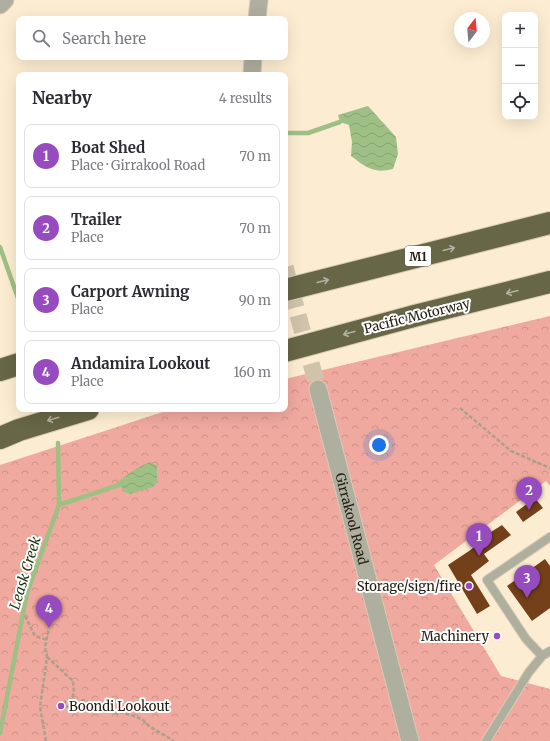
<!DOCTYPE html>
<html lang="en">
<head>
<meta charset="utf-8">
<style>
	body { margin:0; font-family:Merriweather,serif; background:#f7f7f7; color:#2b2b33 }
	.controls { position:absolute; right:12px; top:12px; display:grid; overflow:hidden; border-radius:8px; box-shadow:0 4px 16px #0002 }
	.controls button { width:36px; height:36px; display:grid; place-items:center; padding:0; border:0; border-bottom:1px solid #e1e1e2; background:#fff; color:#2b2b33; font:20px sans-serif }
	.compass { position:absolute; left:454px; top:12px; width:36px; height:36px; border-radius:50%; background:#fff; box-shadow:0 4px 16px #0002; rotate:16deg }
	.you { position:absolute; left:379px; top:445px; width:14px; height:14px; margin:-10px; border:3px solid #fff; border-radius:50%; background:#1a73e8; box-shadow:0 0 0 6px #1a73e833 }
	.badge { display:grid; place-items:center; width:26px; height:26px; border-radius:50%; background:#964cbe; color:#fff; font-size:13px; font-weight:700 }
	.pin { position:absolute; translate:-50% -33px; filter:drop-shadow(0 1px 2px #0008) }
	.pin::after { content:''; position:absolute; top:21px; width:14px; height:12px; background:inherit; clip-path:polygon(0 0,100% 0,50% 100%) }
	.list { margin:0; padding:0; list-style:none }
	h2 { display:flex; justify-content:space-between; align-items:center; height:52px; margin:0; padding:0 16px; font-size:17px }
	h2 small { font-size:13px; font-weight:400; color:#7c7c81 }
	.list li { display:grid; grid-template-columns:26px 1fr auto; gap:12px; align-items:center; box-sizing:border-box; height:64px; margin:0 8px 8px; padding:0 8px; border:1px solid #e1e1e2; border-radius:8px }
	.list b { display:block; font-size:15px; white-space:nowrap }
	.list p { margin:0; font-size:13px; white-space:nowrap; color:#7c7c81 }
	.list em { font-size:13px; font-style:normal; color:#7c7c81 }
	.icon { flex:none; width:22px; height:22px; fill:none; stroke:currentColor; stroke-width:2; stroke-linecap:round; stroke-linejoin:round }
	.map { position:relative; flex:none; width:550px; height:741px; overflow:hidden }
	.search { position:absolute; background:#fff; box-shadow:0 4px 16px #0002; left:16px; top:16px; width:272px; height:44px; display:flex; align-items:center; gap:10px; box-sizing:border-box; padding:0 14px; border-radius:8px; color:#7c7c81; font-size:15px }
	.panel { position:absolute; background:#fff; box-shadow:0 4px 16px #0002; left:16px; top:72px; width:272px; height:340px; border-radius:8px }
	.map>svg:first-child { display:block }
	.forest { fill:url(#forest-crowns) }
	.water { fill:url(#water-waves) }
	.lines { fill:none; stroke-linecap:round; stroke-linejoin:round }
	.stream { stroke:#9ec085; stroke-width:4.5 }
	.building { fill:#734019 }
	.minor-tunnel { stroke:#d0c3ab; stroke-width:17; stroke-dasharray:17 8; stroke-linecap:butt }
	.service-casing { stroke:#d9cbb3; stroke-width:10 }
	.minor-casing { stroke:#d9cbb3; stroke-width:19 }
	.motorway-casing { stroke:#d9cbb3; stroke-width:24 }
	.path { stroke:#aca08b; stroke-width:2.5; stroke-dasharray:4 2; stroke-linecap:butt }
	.service { stroke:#afaf9f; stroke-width:8 }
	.minor { stroke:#afaf9f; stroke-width:17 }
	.motorway { stroke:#676646; stroke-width:22 }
	.oneway { stroke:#b3b2a2 }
	.poi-dot { fill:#964cbe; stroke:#fff; stroke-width:1.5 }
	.labels { text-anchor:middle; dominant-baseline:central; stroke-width:4; stroke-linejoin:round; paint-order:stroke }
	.shield { fill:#fff; stroke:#645f57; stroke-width:1 }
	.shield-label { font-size:12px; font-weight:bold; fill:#221b0f }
	.street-label { font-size:13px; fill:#221b0f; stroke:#fff }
	.poi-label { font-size:13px; fill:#221b0f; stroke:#fff; text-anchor:end }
	.water-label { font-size:14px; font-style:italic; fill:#1d3308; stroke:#fff }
</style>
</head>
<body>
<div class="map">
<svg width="550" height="741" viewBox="0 0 550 741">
	<defs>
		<pattern id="forest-crowns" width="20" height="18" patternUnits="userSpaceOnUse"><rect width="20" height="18" fill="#f0a99e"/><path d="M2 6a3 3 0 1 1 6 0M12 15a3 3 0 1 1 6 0" fill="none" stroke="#ce9187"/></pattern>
		<pattern id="water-waves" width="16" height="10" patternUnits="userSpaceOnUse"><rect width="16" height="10" fill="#9ec085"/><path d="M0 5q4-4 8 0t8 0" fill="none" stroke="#88a472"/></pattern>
	</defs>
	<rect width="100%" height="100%" fill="#fcedd2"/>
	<path class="forest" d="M550,316V486L546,481L434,565L501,676L550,689V741H0V465L172,409H285V379Z"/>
	<g class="water">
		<path d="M368,106L396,137L398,154L393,169C373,174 366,167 351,156L352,142L349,125L340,122L338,115Z"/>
		<path d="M150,462L157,466V482L153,487L130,494L124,492L119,481L137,468Z"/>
	</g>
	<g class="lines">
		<g class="stream">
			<path d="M285,133H308L340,122"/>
			<path d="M0,247L19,301"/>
			<path d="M59,505L125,483"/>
			<path d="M0,733L27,593L59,505L58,443"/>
		</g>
	</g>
	<g class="building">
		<path d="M535,498L543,508L523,522L516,512Z"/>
		<path d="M502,525L511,535L484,554L489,561L471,575L490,606L477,614L448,565L469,551L484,539L483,537Z"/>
		<path d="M545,559L550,566V608L532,621L507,586Z"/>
	</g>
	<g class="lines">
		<path class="minor-tunnel" d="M285,267L318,389"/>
		<g class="service-casing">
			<g id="service">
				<path d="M542,656L526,639L487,580L550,537"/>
				<path d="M486,741L529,672L542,656L550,651"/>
			</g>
		</g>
		<g class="minor-casing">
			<g id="minor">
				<path d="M0,5L5,0"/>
				<path d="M257,19L259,0"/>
				<path d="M252,75L253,57"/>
				<path id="s1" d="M318,389L410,741"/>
			</g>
		</g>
		<g class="motorway-casing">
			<g id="motorway">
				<path d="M285,290L550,223"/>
				<path d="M285,351L414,316L550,282"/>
				<path d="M0,370L19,364"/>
				<path d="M0,438L19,430L88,409"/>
			</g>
		</g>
		<g class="path">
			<path d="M460,408L511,451L550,468"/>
			<path d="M25,616L35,636L47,640"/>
			<path d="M47,657L73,681L74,692L72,699L66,701L61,706L76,707L83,700L117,714L121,712L142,719L149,726L174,741"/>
			<path d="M46,741L40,707L47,657L45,647L49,628"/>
		</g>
		<use href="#service" class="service"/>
		<use href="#minor" class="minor"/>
		<use href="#motorway" class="motorway"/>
	</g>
	<defs><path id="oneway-shaft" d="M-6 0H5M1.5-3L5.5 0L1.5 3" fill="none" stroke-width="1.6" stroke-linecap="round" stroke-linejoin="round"/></defs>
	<g class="oneway">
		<use href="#oneway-shaft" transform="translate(449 249) rotate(-14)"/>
		<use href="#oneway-shaft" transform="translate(323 281) rotate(-14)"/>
		<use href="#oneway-shaft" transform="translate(512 292) rotate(166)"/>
		<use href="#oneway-shaft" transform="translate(349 333) rotate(165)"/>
		<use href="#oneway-shaft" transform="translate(53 419) rotate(163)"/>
	</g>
	<g class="poi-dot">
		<circle cx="469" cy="586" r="4"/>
		<circle cx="497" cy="636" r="4"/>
		<circle cx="61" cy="706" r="4"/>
	</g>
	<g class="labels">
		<rect class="shield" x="405" y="246" width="26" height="20" rx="3"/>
		<g class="shield-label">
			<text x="418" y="256">M1</text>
		</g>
		<g class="street-label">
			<text transform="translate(417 316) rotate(-14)">Pacific Motorway</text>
			<text stroke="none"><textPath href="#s1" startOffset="134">Girrakool Road</textPath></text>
		</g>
		<g class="poi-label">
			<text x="461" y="586">Storage/sign/fire</text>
			<text x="489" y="636">Machinery</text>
			<text x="69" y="706" text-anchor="start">Boondi Lookout</text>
		</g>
		<g class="water-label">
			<text transform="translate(25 573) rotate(-73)">Leask Creek</text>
		</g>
	</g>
</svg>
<div class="controls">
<button>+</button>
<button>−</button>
<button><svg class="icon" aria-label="locate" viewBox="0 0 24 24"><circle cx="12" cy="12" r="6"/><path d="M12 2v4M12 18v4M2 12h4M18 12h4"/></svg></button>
</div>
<svg class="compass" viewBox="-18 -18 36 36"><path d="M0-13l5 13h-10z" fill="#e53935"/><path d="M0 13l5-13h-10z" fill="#7c7c81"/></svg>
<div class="you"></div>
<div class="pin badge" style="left:479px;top:556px">1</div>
<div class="pin badge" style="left:529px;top:510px">2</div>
<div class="pin badge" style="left:527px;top:598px">3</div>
<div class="pin badge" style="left:49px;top:628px">4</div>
<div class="search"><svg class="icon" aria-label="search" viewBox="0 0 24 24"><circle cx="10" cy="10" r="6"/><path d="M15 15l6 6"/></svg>Search here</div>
<section class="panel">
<h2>Nearby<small>4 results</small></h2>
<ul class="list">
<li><span class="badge">1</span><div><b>Boat Shed</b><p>Place · Girrakool Road</p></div><em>70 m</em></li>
<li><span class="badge">2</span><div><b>Trailer</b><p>Place</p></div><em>70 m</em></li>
<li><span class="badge">3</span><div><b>Carport Awning</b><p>Place</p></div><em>90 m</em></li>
<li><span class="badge">4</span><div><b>Andamira Lookout</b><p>Place</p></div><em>160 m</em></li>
</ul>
</section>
</div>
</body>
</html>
